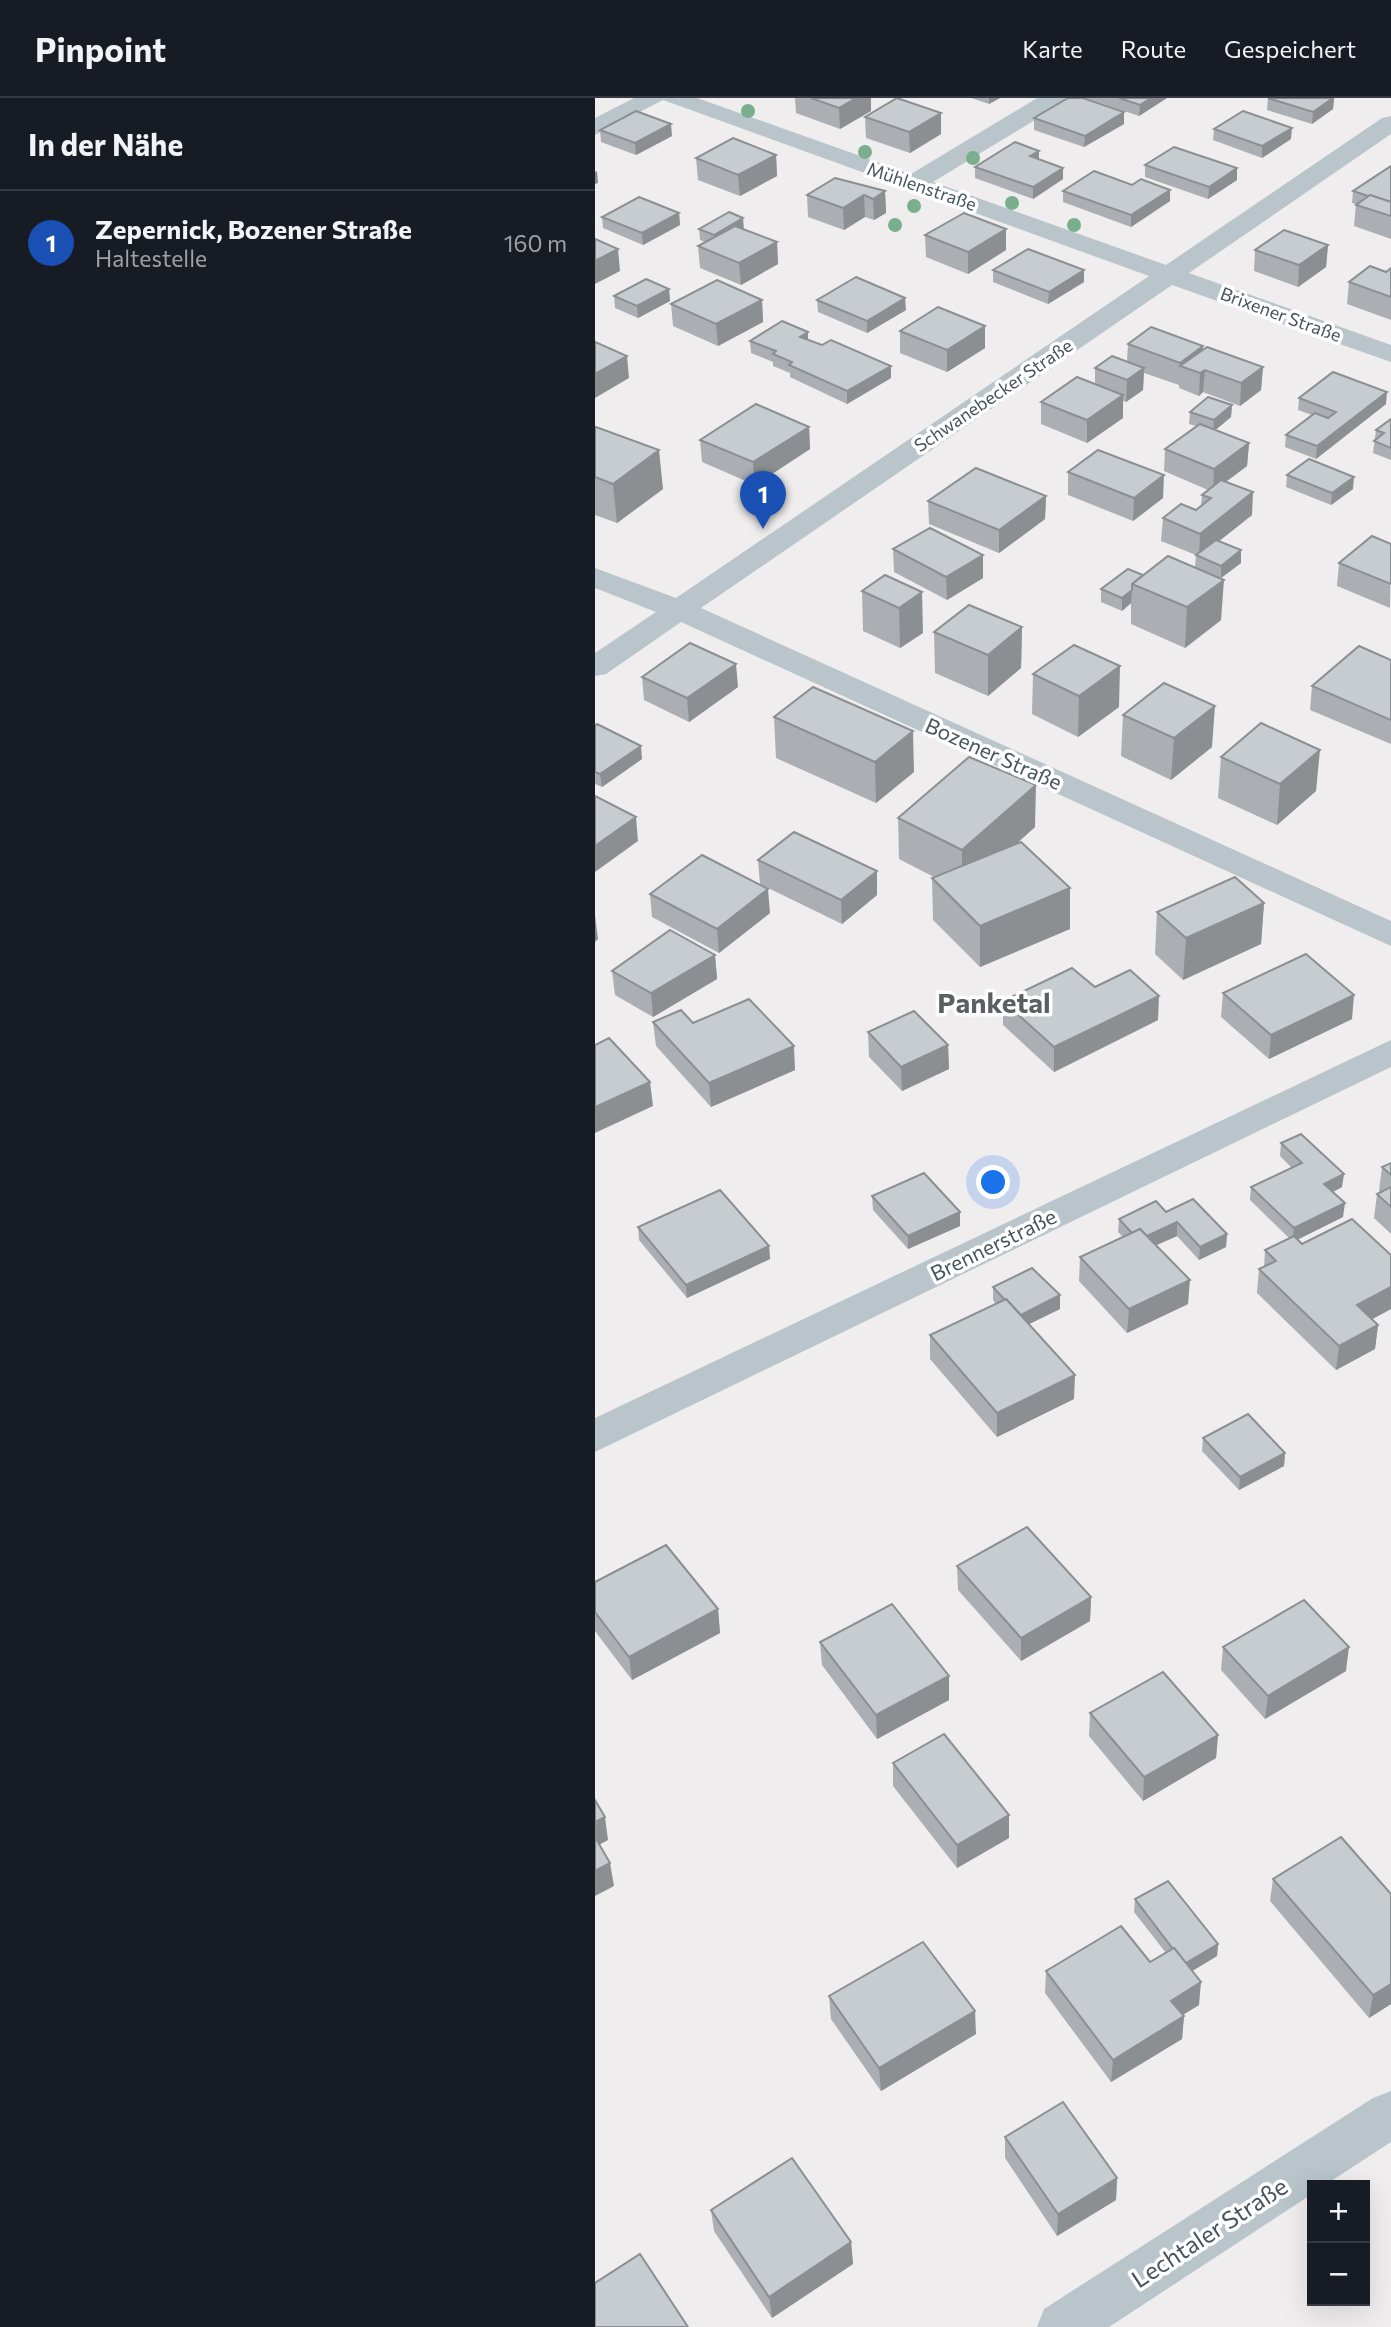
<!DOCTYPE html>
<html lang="de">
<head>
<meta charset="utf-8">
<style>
	body { margin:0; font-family:Commissioner,sans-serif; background:#242831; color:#f1f3f6 }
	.controls { position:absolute; right:21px; bottom:21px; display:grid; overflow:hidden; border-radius:0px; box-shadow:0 7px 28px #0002 }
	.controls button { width:63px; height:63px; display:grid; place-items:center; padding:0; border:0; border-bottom:2px solid #363941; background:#171b24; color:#f1f3f6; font:35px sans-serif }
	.you { position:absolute; left:399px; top:1085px; width:24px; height:24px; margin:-18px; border:5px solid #fff; border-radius:50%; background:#1a73e8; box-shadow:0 0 0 10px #1a73e833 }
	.badge { display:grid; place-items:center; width:46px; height:46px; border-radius:50%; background:#0f766e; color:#fff; font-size:23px; font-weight:700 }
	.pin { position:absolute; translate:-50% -58px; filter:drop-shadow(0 2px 4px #0008) }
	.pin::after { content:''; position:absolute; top:37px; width:24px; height:21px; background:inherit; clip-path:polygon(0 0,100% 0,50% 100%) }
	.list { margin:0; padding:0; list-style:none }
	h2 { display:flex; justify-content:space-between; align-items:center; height:91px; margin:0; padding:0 28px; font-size:30px }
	h2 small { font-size:23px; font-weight:400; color:#9ea1a6 }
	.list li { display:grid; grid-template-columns:46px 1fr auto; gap:21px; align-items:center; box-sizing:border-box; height:105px; padding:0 28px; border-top:2px solid #363941 }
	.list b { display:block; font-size:26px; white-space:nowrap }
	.list p { margin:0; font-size:23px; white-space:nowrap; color:#9ea1a6 }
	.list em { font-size:23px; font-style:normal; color:#9ea1a6 }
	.map { position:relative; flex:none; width:796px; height:2229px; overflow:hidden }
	header { display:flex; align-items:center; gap:42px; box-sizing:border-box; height:98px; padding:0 35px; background:#171b24; border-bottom:2px solid #363941 }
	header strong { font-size:33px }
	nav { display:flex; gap:38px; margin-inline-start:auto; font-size:24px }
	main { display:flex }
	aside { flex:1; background:#171b24 }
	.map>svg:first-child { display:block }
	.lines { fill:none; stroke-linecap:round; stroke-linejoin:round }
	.minor { fill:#b9c5cb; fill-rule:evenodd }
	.tree { fill:#79af8c }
	.wall { fill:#abafb3 }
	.shaded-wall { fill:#8b8f92 }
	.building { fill:#c7ccd0; stroke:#8b8f92; stroke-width:2 }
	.labels { text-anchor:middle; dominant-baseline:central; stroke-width:7; stroke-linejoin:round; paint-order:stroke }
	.far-street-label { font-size:18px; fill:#46545b; stroke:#fff }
	.street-label { font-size:21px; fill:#46545b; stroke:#fff }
	.near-street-label { font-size:24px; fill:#46545b; stroke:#fff }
	.district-label { font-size:28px; font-weight:bold; fill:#5a5f63; stroke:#fff }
</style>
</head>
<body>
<header>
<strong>Pinpoint</strong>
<nav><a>Karte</a><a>Route</a><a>Gespeichert</a></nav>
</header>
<main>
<aside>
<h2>In der Nähe<small></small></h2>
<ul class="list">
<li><span class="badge" style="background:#1a4fb4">1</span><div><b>Zepernick, Bozener Straße</b><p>Haltestelle</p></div><em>160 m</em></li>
</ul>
</aside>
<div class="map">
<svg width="796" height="2229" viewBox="0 0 796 2229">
	<rect width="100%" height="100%" fill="#f0edee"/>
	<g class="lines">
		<g class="minor">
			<path d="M39,0H102L316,76L442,0H471L468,5L338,84L571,167L787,20L796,18V36L594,175L796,247V264L577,187L106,510L796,823V848L86,524L11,576L0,578V555L61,514L0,490V470L81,500L554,178L68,2L0,37V20Z"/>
			<path d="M796,942V969L0,1354V1320Z"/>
			<path d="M796,1993V2044L730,2087H717V2096L514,2229H442L449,2211L778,2000Z"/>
		</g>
	</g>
	<g class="tree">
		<circle cx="153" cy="13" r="7"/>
		<circle cx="270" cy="54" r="7"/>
		<circle cx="378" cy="60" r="7"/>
		<circle cx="417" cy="105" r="7"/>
		<circle cx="319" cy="108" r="7"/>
		<circle cx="300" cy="127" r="7"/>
		<circle cx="479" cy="127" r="7"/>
	</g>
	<g class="wall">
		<path d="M200,0H276V13L245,31L201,15Z"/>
		<path d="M376,0H405L394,6Z"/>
		<path d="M491,0H572L544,18Z"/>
		<path d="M673,0H739L738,11L717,26L672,12Z"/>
		<path d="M270,19L346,36L315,55L271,40Z"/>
		<path d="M439,20L529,26L489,49L439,32Z"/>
		<path d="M619,31L696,41L667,60L618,42Z"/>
		<path d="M5,32L77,38L41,57L6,44Z"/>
		<path d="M444,53V61L468,81L438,101L380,80V69Z"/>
		<path d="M181,57L182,78L145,98L103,82L101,60Z"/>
		<path d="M550,67L642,70V82L613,101L550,79Z"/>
		<path d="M796,68V141L759,128L761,106L757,105L758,93Z"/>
		<path d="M537,87L575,92V103L536,129L468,104V93Z"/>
		<path d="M290,93L291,115L279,122L270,119L249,132L213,119L212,97Z"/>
		<path d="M84,115L85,127L48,147L8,130L7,119Z"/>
		<path d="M104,131H149L182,144L183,166L146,187L105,170L103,148L110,144L105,142Z"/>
		<path d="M411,131V152L373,176L331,159L330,137Z"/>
		<path d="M733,147L731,169L703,189L659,173L660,152Z"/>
		<path d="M796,170V222L752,206L754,184L791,174Z"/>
		<path d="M398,172H489V184L453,206L398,184Z"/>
		<path d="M74,191L75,203L43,220L20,210L19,198Z"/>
		<path d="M167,202L168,224L123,248L78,228L76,206Z"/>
		<path d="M222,202L311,212L272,235L223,214Z"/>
		<path d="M305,233L390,250L352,274L305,255Z"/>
		<path d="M213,242L296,280L252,306L195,279V275L178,268V264L156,255L155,243Z"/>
		<path d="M533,246L608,248V252L668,269L666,292L645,308L608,294L604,298L584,290V287L549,275L548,292L531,304L528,303V320L492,345L446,326V304L500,286V270L532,263Z"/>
		<path d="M704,300L791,306L721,361L690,349L691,337L717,317L703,312Z"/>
		<path d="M637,307L636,319L620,332L654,345L652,368L631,384L657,417L624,443L646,465L626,480V522L590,550L536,526V505L527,513L506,504V491L548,477L600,469L601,457L566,443L568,420L601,412L606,408L607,397L613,392L569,373L570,351L601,328L594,326L595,314Z"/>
		<path d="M796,321V362L778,355L781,332Z"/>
		<path d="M0,329L68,391L22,425L0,417Z"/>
		<path d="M214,329L215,351L160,387L107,364L105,342Z"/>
		<path d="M473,374L568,400L538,423L473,397Z"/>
		<path d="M692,377L758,391L736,407L691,389Z"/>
		<path d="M451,398L450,421L404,455L334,426L333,403Z"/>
		<path d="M796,446L795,510L742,488L744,465Z"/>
		<path d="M298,451L388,480L352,502L299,474Z"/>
		<path d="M290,477L328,535L305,550L268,533L267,493Z"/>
		<path d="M427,529L426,570L393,598L340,575L339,534Z"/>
		<path d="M796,562V646L715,612L717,588Z"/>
		<path d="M438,576L524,609L483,639L437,616Z"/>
		<path d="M47,579L143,589L94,624L49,602Z"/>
		<path d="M528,617L617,649L576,682L526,658Z"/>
		<path d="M179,619L319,674L281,705L181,660Z"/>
		<path d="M0,628L47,661L7,689L0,686Z"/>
		<path d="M626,659L721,693L682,727L623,700Z"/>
		<path d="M303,720L440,729L420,747L475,790V831L385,869L338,822L337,780L339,779L304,761Z"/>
		<path d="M163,762L282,773V797L247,826L165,786Z"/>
		<path d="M55,796L175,815L124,855L57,819Z"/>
		<path d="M669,805L666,846L588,882L560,856L562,814Z"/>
		<path d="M120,857L122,881L58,919L20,897L17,873Z"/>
		<path d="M628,895L757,921L674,961L626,919Z"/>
		<path d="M408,903L563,922L459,974L408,927Z"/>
		<path d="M58,924L98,925L200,972L116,1009L61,948Z"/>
		<path d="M273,934L353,947L354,971L307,993L274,959Z"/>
		<path d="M686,1045L747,1089L738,1094L748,1119L703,1141L707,1146L796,1157V1211L777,1221L783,1227L780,1251L741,1272L662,1195L664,1171L669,1169L670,1152L694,1140L655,1102L656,1089L697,1070L685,1058Z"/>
		<path d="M796,1065V1136L779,1120L782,1096L785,1094L784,1093L787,1069Z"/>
		<path d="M277,1098L365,1128L313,1151L278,1112Z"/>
		<path d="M571,1114L632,1136L631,1149L604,1162L582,1138L561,1147L593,1206L532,1235L484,1183L485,1159L528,1139L523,1134L524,1121Z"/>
		<path d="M43,1129L174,1148L175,1161L92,1200L44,1142Z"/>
		<path d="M398,1189L465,1197V1211L434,1226L479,1301L402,1339L335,1261V1237L401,1206L398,1202Z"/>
		<path d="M608,1340L690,1355L689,1368L644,1392L607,1353Z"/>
		<path d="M362,1468L496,1499L495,1523L426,1563L363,1492Z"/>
		<path d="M0,1484L123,1511L125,1535L37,1582L0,1533Z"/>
		<path d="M225,1544L354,1578V1602L282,1641L227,1567Z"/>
		<path d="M628,1549L751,1573L670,1621L626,1572Z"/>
		<path d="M495,1615L623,1637L621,1660L548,1703L494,1638Z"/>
		<path d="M298,1665L414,1717V1740L362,1770L298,1688Z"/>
		<path d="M678,1781L796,1796V1906L774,1920L675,1803Z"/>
		<path d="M540,1801L623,1846L622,1858L597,1873L604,1907L588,1917L589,1918L587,1941L516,1984L450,1895L451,1873L555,1864L571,1855L539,1814Z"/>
		<path d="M234,1898L381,1936L286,1993L236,1921Z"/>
		<path d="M410,2039L522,2080L521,2102L462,2138L410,2060Z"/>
		<path d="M116,2112L256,2144L258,2166L177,2220L119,2133Z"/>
	</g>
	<g class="shaded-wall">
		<path d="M261,0H276V13L245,31L244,10Z"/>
		<path d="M394,0H405L394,6Z"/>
		<path d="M556,0H572L544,18L545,7Z"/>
		<path d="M739,0L738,11L717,26L718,14Z"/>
		<path d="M529,14V26L489,49L490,38Z"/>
		<path d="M346,15V36L315,55L314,34Z"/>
		<path d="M76,26L77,38L41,57L40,45Z"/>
		<path d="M697,30L696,41L667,60V48Z"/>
		<path d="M444,53V64L435,58Z"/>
		<path d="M181,57L182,78L145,98L143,77Z"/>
		<path d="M468,70V81L438,101V89Z"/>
		<path d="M642,70V82L613,101L614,89Z"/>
		<path d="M2,73L3,85L0,86V74Z"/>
		<path d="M575,92V103L536,129V117Z"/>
		<path d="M290,93L291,115L279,122L278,101Z"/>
		<path d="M269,97L270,119L249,132L248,110Z"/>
		<path d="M84,115L85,127L48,147L47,135Z"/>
		<path d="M148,120L149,132L120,148L119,137Z"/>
		<path d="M411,131V152L373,176V154Z"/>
		<path d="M182,144L183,166L146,187L144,165Z"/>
		<path d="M733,147L731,169L703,189L704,167Z"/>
		<path d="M23,151L25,173L0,186V163Z"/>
		<path d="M489,172V184L453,206L454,194Z"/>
		<path d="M74,191L75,203L43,220L42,208Z"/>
		<path d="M310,200L311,212L272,235V223Z"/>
		<path d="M167,202L168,224L123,248L121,226Z"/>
		<path d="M390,228V250L352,274V252Z"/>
		<path d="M213,234V246L205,239Z"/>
		<path d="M608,248L607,270L585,268L584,287L585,265Z"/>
		<path d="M32,258L34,280L0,300V276Z"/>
		<path d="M296,268V280L252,306V293Z"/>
		<path d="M668,269L666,292L645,308L646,285Z"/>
		<path d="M549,270L548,292L531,304L532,282Z"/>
		<path d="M610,272L608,294L604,298L605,275Z"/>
		<path d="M792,294L791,306L721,361L722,348Z"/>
		<path d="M528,297V320L492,345V322Z"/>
		<path d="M637,307L636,319L618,334L619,322Z"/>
		<path d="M214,329L215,351L160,387L158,364Z"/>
		<path d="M654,345L652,368L618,393L619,371Z"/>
		<path d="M64,352L68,391L22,425L18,386Z"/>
		<path d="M569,377L568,400L538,423L539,400Z"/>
		<path d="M759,379L758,391L736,407L737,395Z"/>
		<path d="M658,394L657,417L604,459L605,436Z"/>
		<path d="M451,398L450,421L404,455V432Z"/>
		<path d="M646,452V465L626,480V468Z"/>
		<path d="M388,457V480L352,502L351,479Z"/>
		<path d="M629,482L626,522L590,550L592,509Z"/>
		<path d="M537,492L536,505L527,513V500Z"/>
		<path d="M327,494L328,535L305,550L304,510Z"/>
		<path d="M427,529L426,570L393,598V557Z"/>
		<path d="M141,566L143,589L94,624L92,600Z"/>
		<path d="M525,568L524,609L483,639L484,598Z"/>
		<path d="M620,608L617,649L576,682L579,640Z"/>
		<path d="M318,633L319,674L281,705L280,664Z"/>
		<path d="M46,648L47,661L7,689L5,676Z"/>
		<path d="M725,652L721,693L682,727L685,686Z"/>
		<path d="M441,687L440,729L367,794V752Z"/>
		<path d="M41,719L43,743L0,774V748Z"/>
		<path d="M282,773V797L247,826L246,802Z"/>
		<path d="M475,790V831L385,869V828Z"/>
		<path d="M173,791L175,815L124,855L122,831Z"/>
		<path d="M669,805L666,846L588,882L591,840Z"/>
		<path d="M0,817L3,841L0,844Z"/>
		<path d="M120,857L122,881L58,919L56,895Z"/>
		<path d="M759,897L757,921L674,961L676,937Z"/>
		<path d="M564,898L563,922L459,974V949Z"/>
		<path d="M353,947L354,971L307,993L306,969Z"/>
		<path d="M199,948L200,972L116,1009L114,985Z"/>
		<path d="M55,984L58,1008L0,1035V1009Z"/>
		<path d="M749,1076L747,1089L728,1099L729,1086Z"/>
		<path d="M750,1105L748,1119L698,1144L699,1130Z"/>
		<path d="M365,1114V1128L313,1151V1138Z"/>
		<path d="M582,1124V1138L544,1155L545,1142Z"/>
		<path d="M632,1136L631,1149L604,1162L605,1149Z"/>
		<path d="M174,1148L175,1161L92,1200L91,1187Z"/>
		<path d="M595,1182L593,1206L532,1235L534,1211Z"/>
		<path d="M796,1189V1211L759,1231L762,1207Z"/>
		<path d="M465,1197V1211L424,1231V1217Z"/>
		<path d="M783,1227L780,1251L741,1272L744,1248Z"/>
		<path d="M480,1277L479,1301L402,1339V1315Z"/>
		<path d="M690,1355L689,1368L644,1392L645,1379Z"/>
		<path d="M496,1499L495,1523L426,1563V1540Z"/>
		<path d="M123,1511L125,1535L37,1582L34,1559Z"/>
		<path d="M754,1549L751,1573L670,1621L673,1598Z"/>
		<path d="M354,1578V1602L282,1641L281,1617Z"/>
		<path d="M623,1637L621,1660L548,1703L549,1679Z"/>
		<path d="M414,1717V1740L362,1770V1747Z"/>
		<path d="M10,1719L13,1742L0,1749V1724Z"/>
		<path d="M15,1765L19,1788L0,1798V1773Z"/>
		<path d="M623,1846L622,1858L589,1878L590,1866Z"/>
		<path d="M606,1884L604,1907L574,1925L576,1903Z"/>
		<path d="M796,1886V1906L774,1920L778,1897Z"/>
		<path d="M380,1913L381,1936L286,1993L284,1970Z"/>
		<path d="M589,1918L587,1941L516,1984L518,1962Z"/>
		<path d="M522,2080L521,2102L462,2138L463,2116Z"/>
		<path d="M256,2144L258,2166L177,2220L174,2199Z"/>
	</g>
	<g class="building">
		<path d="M216,0H261L244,10Z"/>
		<path d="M302,0L346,15L314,34L270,19Z"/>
		<path d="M473,0H488L529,14L490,38L439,20Z"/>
		<path d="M524,0H556L545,7Z"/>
		<path d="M673,0H738L718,14Z"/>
		<path d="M41,13L76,26L40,45L5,32Z"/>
		<path d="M648,13L697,30L667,48L619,31Z"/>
		<path d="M138,40L181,57L143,77L101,60Z"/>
		<path d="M420,44L444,53L435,58L468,70L438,89L380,69Z"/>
		<path d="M579,49L642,70L614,89L550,67Z"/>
		<path d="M796,68V104L775,97L773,98L758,93Z"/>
		<path d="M499,73L537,87L546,81L575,92L536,117L468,93Z"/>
		<path d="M240,80L290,93L278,101L269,97L248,110L212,97Z"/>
		<path d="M775,97L796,104V118L761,107Z"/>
		<path d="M44,99L84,115L47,135L7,119Z"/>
		<path d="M134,114L148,120L119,137L104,131Z"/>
		<path d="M369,115L411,131L373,154L330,137Z"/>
		<path d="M140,128L182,144L144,165L103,148Z"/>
		<path d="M689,132L733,147L704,167L660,152Z"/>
		<path d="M0,141L23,151L0,163Z"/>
		<path d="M433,151L489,172L454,194L398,172Z"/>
		<path d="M775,168L791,174L796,170V199L754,184Z"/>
		<path d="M261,179L310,200L272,223L222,202Z"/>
		<path d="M51,181L74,191L42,208L19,198Z"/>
		<path d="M122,182L167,202L121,226L76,206Z"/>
		<path d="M343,209L390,228L352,252L305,233Z"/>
		<path d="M187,223L213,234L205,239L227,247L236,242L296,268L252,293L194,267L197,264L178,256L181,253L155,243Z"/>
		<path d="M556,229L608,248L585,265L533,246Z"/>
		<path d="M0,244L32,258L0,276Z"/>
		<path d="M612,249L668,269L646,285L610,272L605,275L585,268Z"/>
		<path d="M517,258L549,270L532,282L500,270Z"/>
		<path d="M738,274L792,294L722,348L691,337L720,315L733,320L741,314L704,300Z"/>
		<path d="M482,279L528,297L492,322L446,304Z"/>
		<path d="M613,299L637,307L619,322L595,314Z"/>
		<path d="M161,306L214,329L158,364L105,342Z"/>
		<path d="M796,321V350L779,343L789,335L781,332Z"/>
		<path d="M605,326L654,345L619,371L570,351Z"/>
		<path d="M0,329H1L64,352L18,386L0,379Z"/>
		<path d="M503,352L569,377L539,400L473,374Z"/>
		<path d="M714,361L759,379L737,395L692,377Z"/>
		<path d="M381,370L451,398L404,432L333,403Z"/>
		<path d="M626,382L658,394L605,436L568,420L586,406L601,412L616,400L607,397Z"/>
		<path d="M335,430L388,457L351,479L298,451Z"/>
		<path d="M777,438L796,446V486L744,465Z"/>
		<path d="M621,442L646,452L626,468L601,457Z"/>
		<path d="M573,458L629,482L592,509L537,486Z"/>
		<path d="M533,471L548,477L537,486V492L527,500L506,491Z"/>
		<path d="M290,477L327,494L304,510L267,493Z"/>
		<path d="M374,507L427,529L393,557L339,534Z"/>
		<path d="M95,545L141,566L92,600L47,579Z"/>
		<path d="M479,547L525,568L484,598L438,576Z"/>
		<path d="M764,548L796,562V622L717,588Z"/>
		<path d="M569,585L620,608L579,640L528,617Z"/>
		<path d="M218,589L318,633L280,664L179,619Z"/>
		<path d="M666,625L725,652L685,686L626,659Z"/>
		<path d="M2,626L46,648L5,676L0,674V628Z"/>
		<path d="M374,659L441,687L367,752L303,720Z"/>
		<path d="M0,698L41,719L0,748Z"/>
		<path d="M199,734L282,773L246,802L163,762Z"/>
		<path d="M426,744L475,790L385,828L337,780Z"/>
		<path d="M107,757L173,791L122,831L55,796Z"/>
		<path d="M640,779L669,805L591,840L562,814Z"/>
		<path d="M75,832L120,857L56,895L17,873Z"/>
		<path d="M711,856L759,897L676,937L628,895Z"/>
		<path d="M477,870L500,889L535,872L564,898L459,949L408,903Z"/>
		<path d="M154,901L199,948L114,985L58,924L86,912L98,925Z"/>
		<path d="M319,913L353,947L306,969L273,934Z"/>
		<path d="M14,940L55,984L0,1009V947Z"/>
		<path d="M706,1036L749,1076L729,1086L750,1105L699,1130L656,1089L707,1065L686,1045Z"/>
		<path d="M796,1065V1077L787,1069Z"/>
		<path d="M329,1075L365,1114L313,1138L277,1098Z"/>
		<path d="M796,1089V1109L782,1096Z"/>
		<path d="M125,1092L174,1148L91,1187L43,1129Z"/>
		<path d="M598,1101L632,1136L605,1149L582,1124L552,1138L545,1131L537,1135L524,1121L561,1103L571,1114Z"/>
		<path d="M757,1121L796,1157V1189L762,1207L783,1227L744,1248L664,1171L681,1163L670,1152L699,1138L707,1146Z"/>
		<path d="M545,1131L595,1182L534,1211L485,1159Z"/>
		<path d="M437,1170L465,1197L426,1217L411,1201L410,1202L398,1189Z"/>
		<path d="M411,1201L480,1277L402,1315L335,1237Z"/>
		<path d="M653,1316L690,1355L645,1379L608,1340Z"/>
		<path d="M432,1429L496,1499L426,1540L362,1468Z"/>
		<path d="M71,1447L123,1511L34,1559L0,1514V1484Z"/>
		<path d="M709,1502L754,1549L673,1598L628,1549Z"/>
		<path d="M297,1506L354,1578L281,1617L225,1544Z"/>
		<path d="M568,1574L623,1637L549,1679L495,1615Z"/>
		<path d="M349,1636L414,1717L362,1747L298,1665Z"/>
		<path d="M0,1702L10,1719L0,1724Z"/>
		<path d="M0,1739L15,1765L0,1773Z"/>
		<path d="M746,1739L796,1796V1886L778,1897L678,1781Z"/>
		<path d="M573,1783L623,1846L591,1865L579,1850L578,1851L540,1801Z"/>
		<path d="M526,1828L555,1864L579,1850L606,1884L576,1903L589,1918L518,1962L451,1873Z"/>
		<path d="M328,1844L380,1913L284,1970L234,1898Z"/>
		<path d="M468,2004L522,2080L463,2116L410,2039Z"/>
		<path d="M197,2060L256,2144L174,2199L116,2112Z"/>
		<path d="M45,2156L93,2229H0V2185Z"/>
	</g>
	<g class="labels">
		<g class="far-street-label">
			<text transform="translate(327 88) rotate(19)">Mühlenstraße</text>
			<text transform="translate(686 216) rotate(20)">Brixener Straße</text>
			<text transform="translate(398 297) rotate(-34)">Schwanebecker Straße</text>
		</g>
		<g class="street-label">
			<text transform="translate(399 655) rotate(24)">Bozener Straße</text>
			<text transform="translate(398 1146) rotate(-26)">Brennerstraße</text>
		</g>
		<g class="near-street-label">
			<text transform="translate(614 2134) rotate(-33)">Lechtaler Straße</text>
		</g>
		<g class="district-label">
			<text x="399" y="904">Panketal</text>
		</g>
	</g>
</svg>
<div class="controls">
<button>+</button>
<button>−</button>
</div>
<div class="you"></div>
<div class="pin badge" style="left:168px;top:431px;background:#1a4fb4">1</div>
</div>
</main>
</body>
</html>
